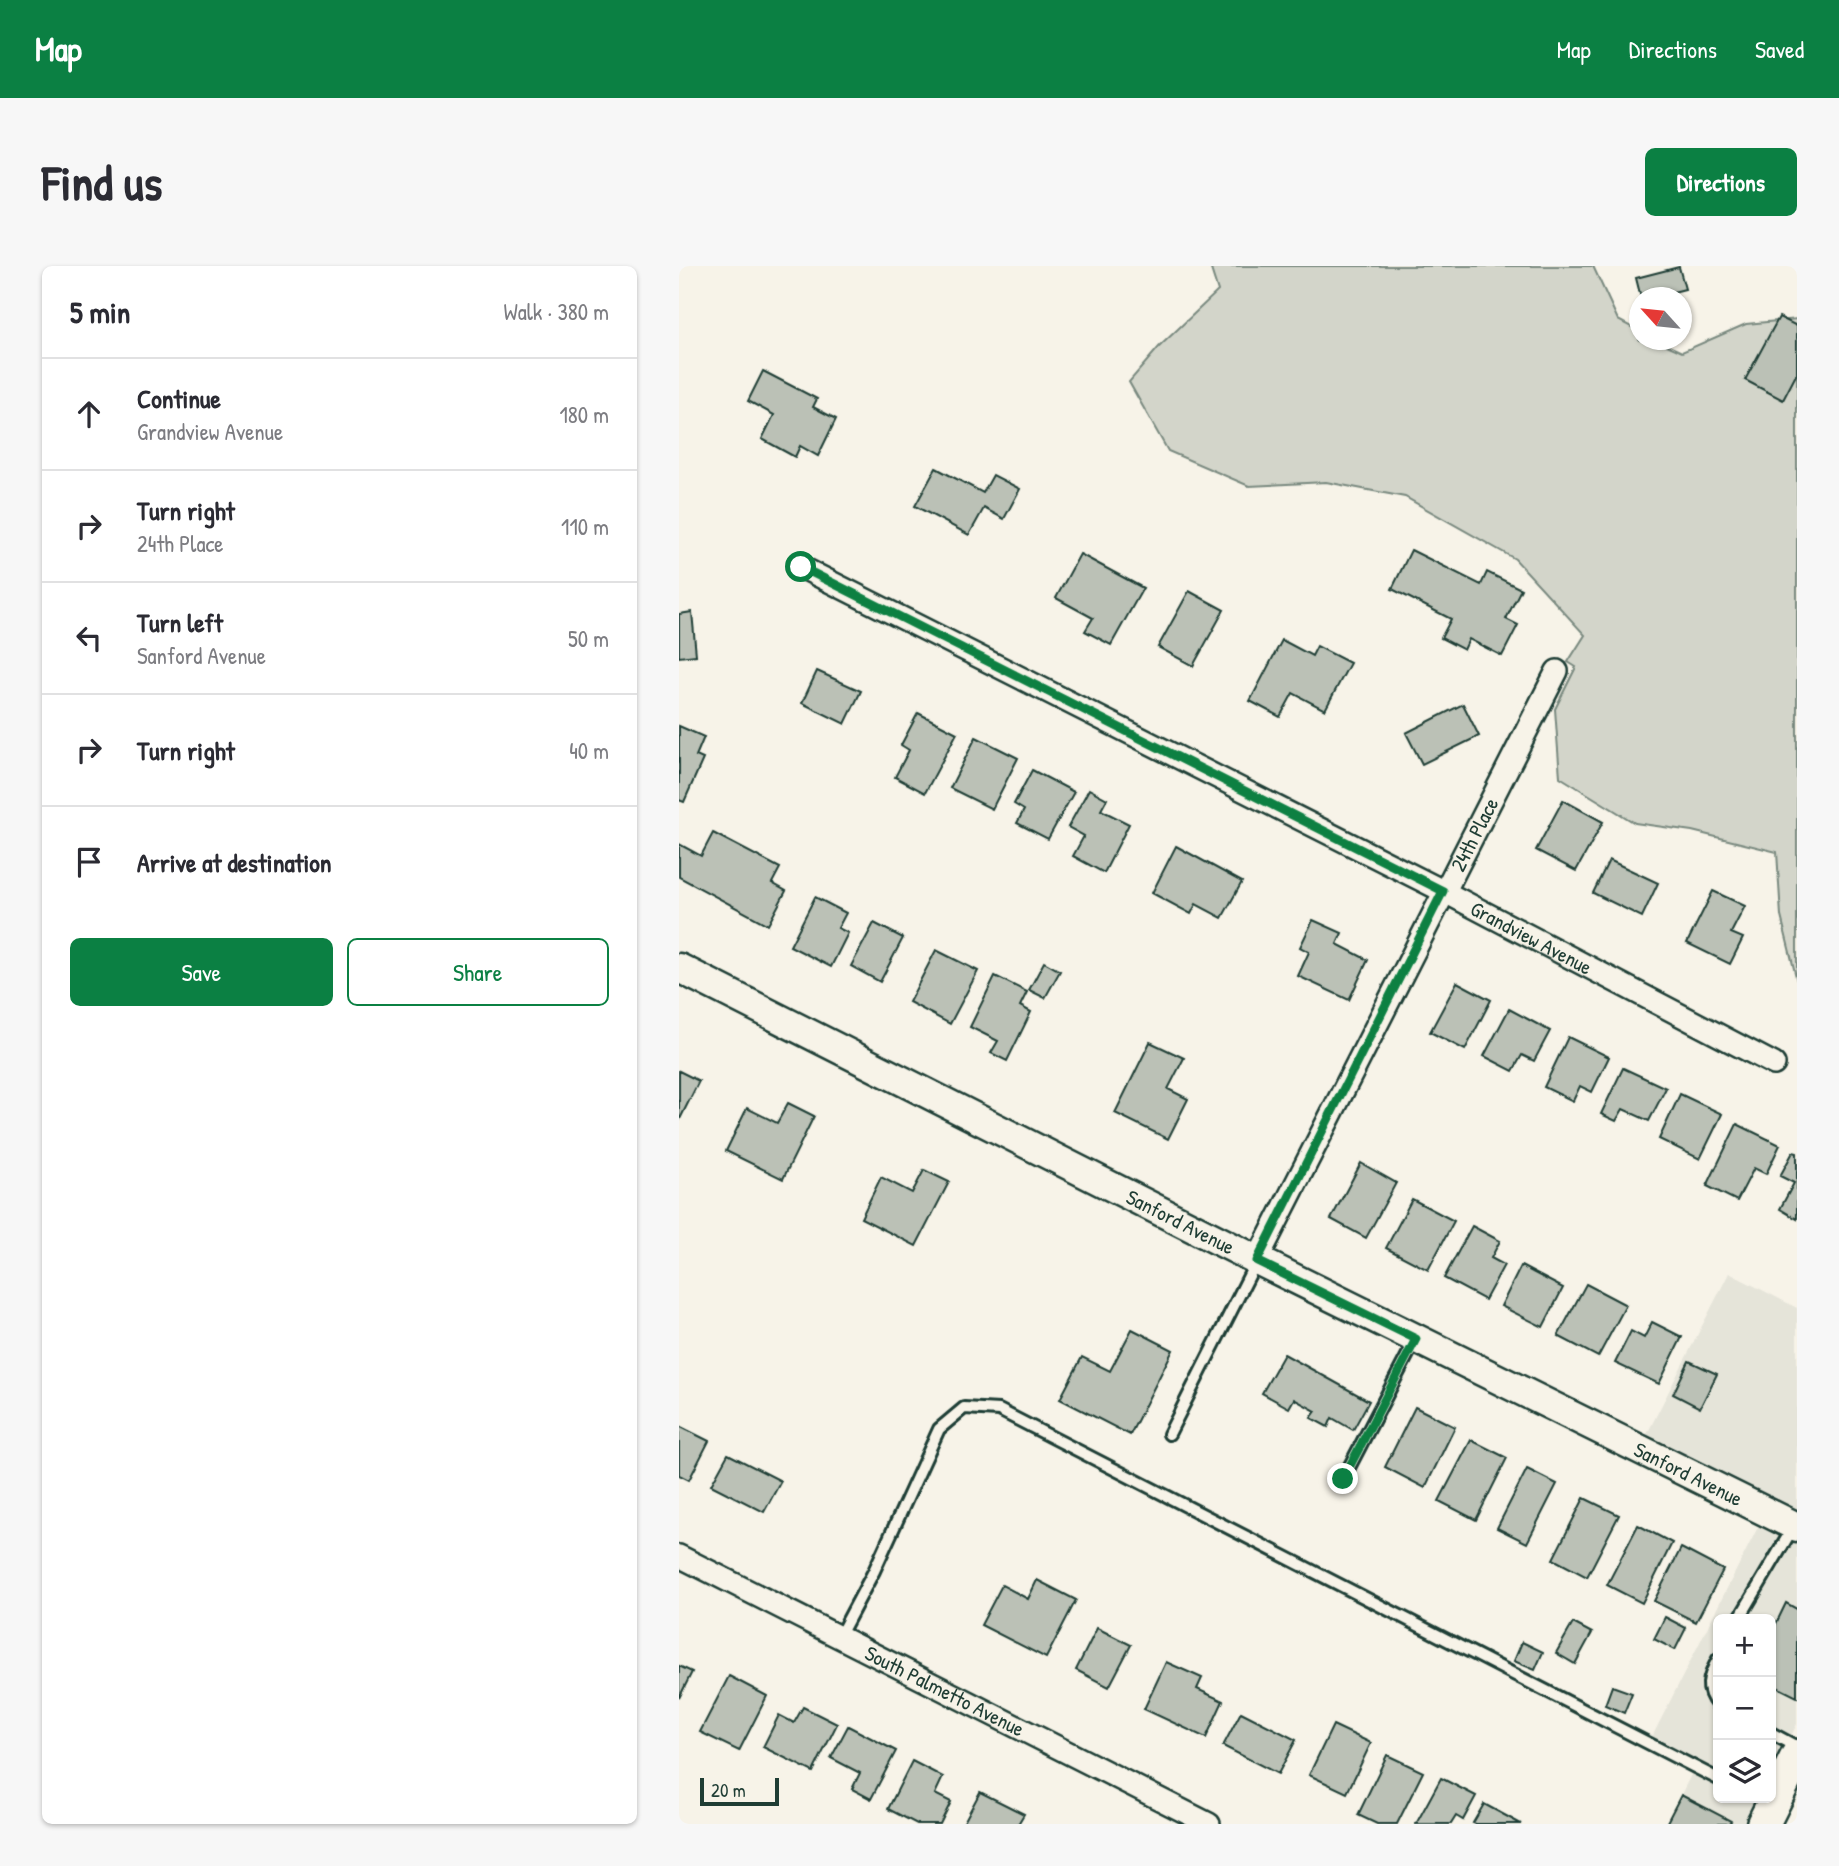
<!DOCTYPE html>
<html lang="en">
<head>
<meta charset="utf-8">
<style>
	body { margin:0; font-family:"Patrick Hand",sans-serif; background:#f7f7f7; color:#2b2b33 }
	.controls { position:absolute; right:21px; bottom:21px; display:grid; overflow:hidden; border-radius:10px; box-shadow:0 2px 5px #0004 }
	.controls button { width:63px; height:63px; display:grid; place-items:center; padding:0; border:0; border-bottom:2px solid #e1e1e2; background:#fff; color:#2b2b33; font:35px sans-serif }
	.compass { position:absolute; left:950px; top:21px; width:63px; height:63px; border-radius:50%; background:#fff; box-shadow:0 2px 5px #0004; rotate:297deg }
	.scale { position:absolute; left:21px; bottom:18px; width:79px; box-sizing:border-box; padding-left:7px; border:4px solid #1f3d34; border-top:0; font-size:19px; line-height:24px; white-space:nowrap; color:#1f3d34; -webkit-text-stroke:5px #f7f3e8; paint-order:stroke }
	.stop { position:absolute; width:21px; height:21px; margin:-16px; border:5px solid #0b8043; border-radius:50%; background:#fff }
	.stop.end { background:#0b8043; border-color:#fff; box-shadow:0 2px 7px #0008 }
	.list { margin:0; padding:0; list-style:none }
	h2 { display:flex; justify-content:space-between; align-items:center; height:91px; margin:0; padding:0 28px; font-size:30px }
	h2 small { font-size:23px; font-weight:400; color:#7c7c81 }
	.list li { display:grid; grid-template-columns:46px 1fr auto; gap:21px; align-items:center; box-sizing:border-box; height:112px; padding:0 28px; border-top:2px solid #e1e1e2 }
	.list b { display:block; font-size:26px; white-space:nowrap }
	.list p { margin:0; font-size:23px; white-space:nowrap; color:#7c7c81 }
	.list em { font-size:23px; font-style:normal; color:#7c7c81 }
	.actions { display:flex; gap:14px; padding:21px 28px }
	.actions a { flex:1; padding:16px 0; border:2px solid #0b8043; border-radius:10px; text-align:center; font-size:24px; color:#0b8043 }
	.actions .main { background:#0b8043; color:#fff }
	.icon { flex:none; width:38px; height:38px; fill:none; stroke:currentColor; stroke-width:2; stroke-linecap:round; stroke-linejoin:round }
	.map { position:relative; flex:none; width:1118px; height:1558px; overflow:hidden; border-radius:10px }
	header { display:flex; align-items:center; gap:42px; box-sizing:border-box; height:98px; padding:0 35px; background:#0b8043; color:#fff }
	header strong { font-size:33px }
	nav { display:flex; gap:38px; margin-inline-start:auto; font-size:24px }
	.intro { display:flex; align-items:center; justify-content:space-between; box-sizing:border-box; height:168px; padding:0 42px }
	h1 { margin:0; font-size:49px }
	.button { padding:18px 32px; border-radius:10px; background:#0b8043; color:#fff; font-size:24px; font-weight:700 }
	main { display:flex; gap:42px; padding:0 42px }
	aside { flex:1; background:#fff; border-radius:10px; box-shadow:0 2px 5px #0004 }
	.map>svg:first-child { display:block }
	.built { fill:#e5e4d9 }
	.green { fill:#d3d5ca; stroke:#79897f; stroke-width:2 }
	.building { fill:#bbc1b6; stroke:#1f3d34; stroke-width:2 }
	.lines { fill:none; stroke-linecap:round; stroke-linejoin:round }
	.lane-casing { stroke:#1f3d34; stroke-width:16 }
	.street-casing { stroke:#1f3d34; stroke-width:26 }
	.secondary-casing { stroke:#1f3d34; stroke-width:33 }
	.primary-casing { stroke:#1f3d34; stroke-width:37 }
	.lane { stroke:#f7f3e8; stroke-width:10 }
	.street { stroke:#f7f3e8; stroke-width:21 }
	.secondary { stroke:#f7f3e8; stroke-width:28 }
	.primary { stroke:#f7f3e8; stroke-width:32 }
	.route { stroke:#0b8043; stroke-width:9 }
	.labels { text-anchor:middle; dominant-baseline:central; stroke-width:6; stroke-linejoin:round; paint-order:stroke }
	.street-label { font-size:21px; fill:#1f3d34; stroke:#f7f3e8 }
</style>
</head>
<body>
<header>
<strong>Map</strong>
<nav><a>Map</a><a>Directions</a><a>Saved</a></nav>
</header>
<div class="intro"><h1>Find us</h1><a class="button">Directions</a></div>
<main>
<aside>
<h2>5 min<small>Walk · 380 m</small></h2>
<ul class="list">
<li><svg class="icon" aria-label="ahead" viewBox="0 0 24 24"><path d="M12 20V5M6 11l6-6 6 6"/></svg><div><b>Continue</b><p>Grandview Avenue</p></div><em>180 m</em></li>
<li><svg class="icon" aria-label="right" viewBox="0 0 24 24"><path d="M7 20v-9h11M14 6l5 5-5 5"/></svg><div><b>Turn right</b><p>24th Place</p></div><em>110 m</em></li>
<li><svg class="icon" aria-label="left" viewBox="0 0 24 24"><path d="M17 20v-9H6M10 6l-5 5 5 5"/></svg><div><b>Turn left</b><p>Sanford Avenue</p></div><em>50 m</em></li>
<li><svg class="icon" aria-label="right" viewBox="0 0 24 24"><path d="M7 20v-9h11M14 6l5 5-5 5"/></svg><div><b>Turn right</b></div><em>40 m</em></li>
<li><svg class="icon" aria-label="arrive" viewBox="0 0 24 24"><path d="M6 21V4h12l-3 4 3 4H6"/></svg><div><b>Arrive at destination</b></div></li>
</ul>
<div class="actions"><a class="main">Save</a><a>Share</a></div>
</aside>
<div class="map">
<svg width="1118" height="1558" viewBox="0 0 1118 1558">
	<rect width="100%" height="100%" fill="#f7f3e8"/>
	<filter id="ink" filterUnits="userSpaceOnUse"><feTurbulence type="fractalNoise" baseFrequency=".0143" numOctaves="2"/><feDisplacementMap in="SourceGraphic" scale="14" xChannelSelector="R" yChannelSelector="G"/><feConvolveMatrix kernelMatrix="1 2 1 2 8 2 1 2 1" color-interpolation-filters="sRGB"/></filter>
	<g filter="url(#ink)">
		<g class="built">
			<path d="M1050,1007L1118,1042V1247L967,1170Z"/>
			<path d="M1080,1259L1118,1278V1458L1092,1510V1353H1039V1532H1081L1067,1558H987L1019,1495L973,1471Z"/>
		</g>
		<path class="green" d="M531,0H914L939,54L960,65V74H977L1003,86L1067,58L1118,53V715L1102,650L1098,586L1013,565L956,557L881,511L876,443L897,401L889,396L906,369L836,293L726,231L647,216L570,220L489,185L450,116L480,81L539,25Z"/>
		<g class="building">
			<path d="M1000,1L1006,23L994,26L995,32H962L957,12Z"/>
			<path d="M1100,51L1118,60V107L1104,134L1066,114Z"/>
			<path d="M84,105L138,133L134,141L157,153L139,190L121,180L116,191L83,173L95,149L69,135Z"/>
			<path d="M257,202L304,227L314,209L341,223L325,253L305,242L290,269L236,240Z"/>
			<path d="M732,284L802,319L808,306L842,323L827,353L839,359L823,390L790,373L785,384L762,372L772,353L713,323Z"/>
			<path d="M401,288L464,322L432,379L406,365L414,352L377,332Z"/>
			<path d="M510,325L545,344L514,400L479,381Z"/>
			<path d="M13,346L17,389L0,391V348Z"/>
			<path d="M603,374L633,390L638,380L671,397L646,444L614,427L601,451L571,435Z"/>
			<path d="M138,405L182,425L166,458L123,437Z"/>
			<path d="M784,438L800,470L743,498L727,467Z"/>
			<path d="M239,447L278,467L246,527L216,511L230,484L222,479Z"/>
			<path d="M0,460L25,471L17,490L24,493L5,536L0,534Z"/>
			<path d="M297,471L339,492L313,543L271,522Z"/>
			<path d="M353,504L395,526L369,573L338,557L345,544L335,538Z"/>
			<path d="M410,523L428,533L422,544L450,558L425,607L394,590L405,570L389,561Z"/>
			<path d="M884,534L924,556L897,605L857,584Z"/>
			<path d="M34,567L101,602L93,617L107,625L89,659L0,611V578L22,590Z"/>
			<path d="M497,580L563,616L543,652L517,638L512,648L473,627Z"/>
			<path d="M930,594L979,617L963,651L914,627Z"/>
			<path d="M1034,625L1066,640L1052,667L1064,672L1051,698L1008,677Z"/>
			<path d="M136,631L167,647L159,662L169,667L152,701L111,680Z"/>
			<path d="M634,654L663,667L658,678L689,694L670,734L619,710L630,686L621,681Z"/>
			<path d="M195,657L224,672L201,716L172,700Z"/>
			<path d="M257,684L299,705L271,758L230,736Z"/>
			<path d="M365,696L381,705L366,732L350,724Z"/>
			<path d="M316,710L348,726L341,740L352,746L328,795L312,787L319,775L291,761Z"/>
			<path d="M778,716L812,734L786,784L751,766Z"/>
			<path d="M830,743L871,765L855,795L843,789L834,805L805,790Z"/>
			<path d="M889,771L930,791L913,826L901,820L894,835L865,821Z"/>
			<path d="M471,776L505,792L489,823L509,833L489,873L436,847Z"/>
			<path d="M944,802L987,822L970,855L944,843L937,855L922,848Z"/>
			<path d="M0,805L20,815L0,855Z"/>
			<path d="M1001,828L1043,848L1021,893L980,873Z"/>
			<path d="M109,837L135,850L104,913L47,885L68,842L98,857Z"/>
			<path d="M1058,858L1101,879L1087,908L1075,902L1058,935L1028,920Z"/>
			<path d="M1114,886L1118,887V953L1101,943L1115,917L1101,910Z"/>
			<path d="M682,897L717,917L687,972L652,953Z"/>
			<path d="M245,904L270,916L237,980L182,952L202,911L233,927Z"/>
			<path d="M733,933L775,955L749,1004L707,982Z"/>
			<path d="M793,960L821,975L812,992L825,999L806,1034L765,1012Z"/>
			<path d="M842,1000L884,1022L864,1061L822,1040Z"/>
			<path d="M907,1018L947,1039L919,1091L879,1070Z"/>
			<path d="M973,1056L1003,1071L980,1118L936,1097L952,1065L965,1072Z"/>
			<path d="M453,1063L494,1084L451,1169L381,1133L403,1091L431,1105Z"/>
			<path d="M605,1088L690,1135L674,1164L653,1152L649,1161L632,1152L637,1145L615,1133L610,1142L583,1127Z"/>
			<path d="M1010,1095L1038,1108L1021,1142L994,1128Z"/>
			<path d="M736,1141L776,1161L746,1222L706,1201Z"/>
			<path d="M0,1160L30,1175L10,1214L0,1209Z"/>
			<path d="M792,1174L828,1192L797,1254L760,1235Z"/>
			<path d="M49,1188L102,1215L85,1246L32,1219Z"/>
			<path d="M848,1203L878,1218L848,1277L818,1262Z"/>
			<path d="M905,1232L940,1249L908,1311L874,1293Z"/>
			<path d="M959,1259L993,1277L963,1337L928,1319Z"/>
			<path d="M1002,1282L1044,1304L1017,1356L975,1335Z"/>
			<path d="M358,1314L397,1334L367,1392L302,1359L323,1319L349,1333Z"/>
			<path d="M1107,1337L1118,1343V1431L1092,1418V1368Z"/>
			<path d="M986,1351L1007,1362L996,1384L975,1373Z"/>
			<path d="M894,1357L913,1367L896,1398L877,1387Z"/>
			<path d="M418,1362L452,1379L430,1421L397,1404Z"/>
			<path d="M843,1376L864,1386L856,1404L835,1395Z"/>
			<path d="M487,1396L523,1412L518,1423L544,1435L527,1472L465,1443Z"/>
			<path d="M0,1400L13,1406L0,1432Z"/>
			<path d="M50,1410L88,1430L60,1485L21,1466Z"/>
			<path d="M933,1420L953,1427L945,1447L926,1439Z"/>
			<path d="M124,1441L158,1458L134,1506L84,1481L100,1449L115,1457Z"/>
			<path d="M562,1446L617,1474L599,1508L544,1480Z"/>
			<path d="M654,1459L692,1477L668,1527L630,1509Z"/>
			<path d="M169,1460L217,1485L192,1533L173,1523L181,1507L152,1492Z"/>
			<path d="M708,1489L744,1506L718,1558H698L679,1549Z"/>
			<path d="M233,1495L264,1511L256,1528L272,1536L261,1558H238L209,1543Z"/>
			<path d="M762,1512L797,1530L784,1554L777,1550L772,1558H737Z"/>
			<path d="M301,1526L345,1548L339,1558H284Z"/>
			<path d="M1002,1529L1052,1555L1050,1558H987Z"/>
			<path d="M805,1538L842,1558H797L794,1557Z"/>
		</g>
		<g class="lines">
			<g class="lane-casing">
				<g id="lane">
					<path d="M490,1168L578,994"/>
					<path d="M664,1213L737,1073"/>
					<path d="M1060,1353L1115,1260"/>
					<path d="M160,1371L195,1305L260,1163L285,1142L320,1144L1039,1513"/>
					<path d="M1039,1393C1029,1412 1025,1423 1039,1440"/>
					<path d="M1092,1467L1118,1481"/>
				</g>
			</g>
			<g class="street-casing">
				<g id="street">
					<path id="s1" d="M122,301L764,625L1095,798"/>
					<path id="s2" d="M578,994L878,405"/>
					<path id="s3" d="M0,1290L530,1558"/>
				</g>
			</g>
			<g class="secondary-casing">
				<g id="secondary">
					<path id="s4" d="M0,702L578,994L1118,1261"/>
				</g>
			</g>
			<g class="primary-casing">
				<path id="primary" d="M1084,1558L1118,1490"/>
			</g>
			<use href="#lane" class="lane"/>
			<use href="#street" class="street"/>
			<use href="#secondary" class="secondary"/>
			<use href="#primary" class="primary"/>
		</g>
	</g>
	<g class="lines" filter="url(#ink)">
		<path class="route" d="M122,301L764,625L578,995L737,1073L664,1213"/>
	</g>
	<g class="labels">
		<g class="street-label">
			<text stroke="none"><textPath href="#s2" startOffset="478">24th Place</textPath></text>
			<text stroke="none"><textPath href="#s1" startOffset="819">Grandview Avenue</textPath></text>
			<text stroke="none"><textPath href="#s4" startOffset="562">Sanford Avenue</textPath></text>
			<text stroke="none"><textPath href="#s4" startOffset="1129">Sanford Avenue</textPath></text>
			<text stroke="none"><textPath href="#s3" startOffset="298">South Palmetto Avenue</textPath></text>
		</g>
	</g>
</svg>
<div class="controls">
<button>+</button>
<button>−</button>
<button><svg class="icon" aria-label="layers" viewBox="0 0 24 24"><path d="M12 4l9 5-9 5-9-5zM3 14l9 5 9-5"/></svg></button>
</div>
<svg class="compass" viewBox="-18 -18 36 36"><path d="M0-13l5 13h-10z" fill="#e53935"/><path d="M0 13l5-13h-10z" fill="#7c7c81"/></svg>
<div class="scale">20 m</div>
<div class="stop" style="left:122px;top:301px"></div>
<div class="stop end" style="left:664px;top:1213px"></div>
</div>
</main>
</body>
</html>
